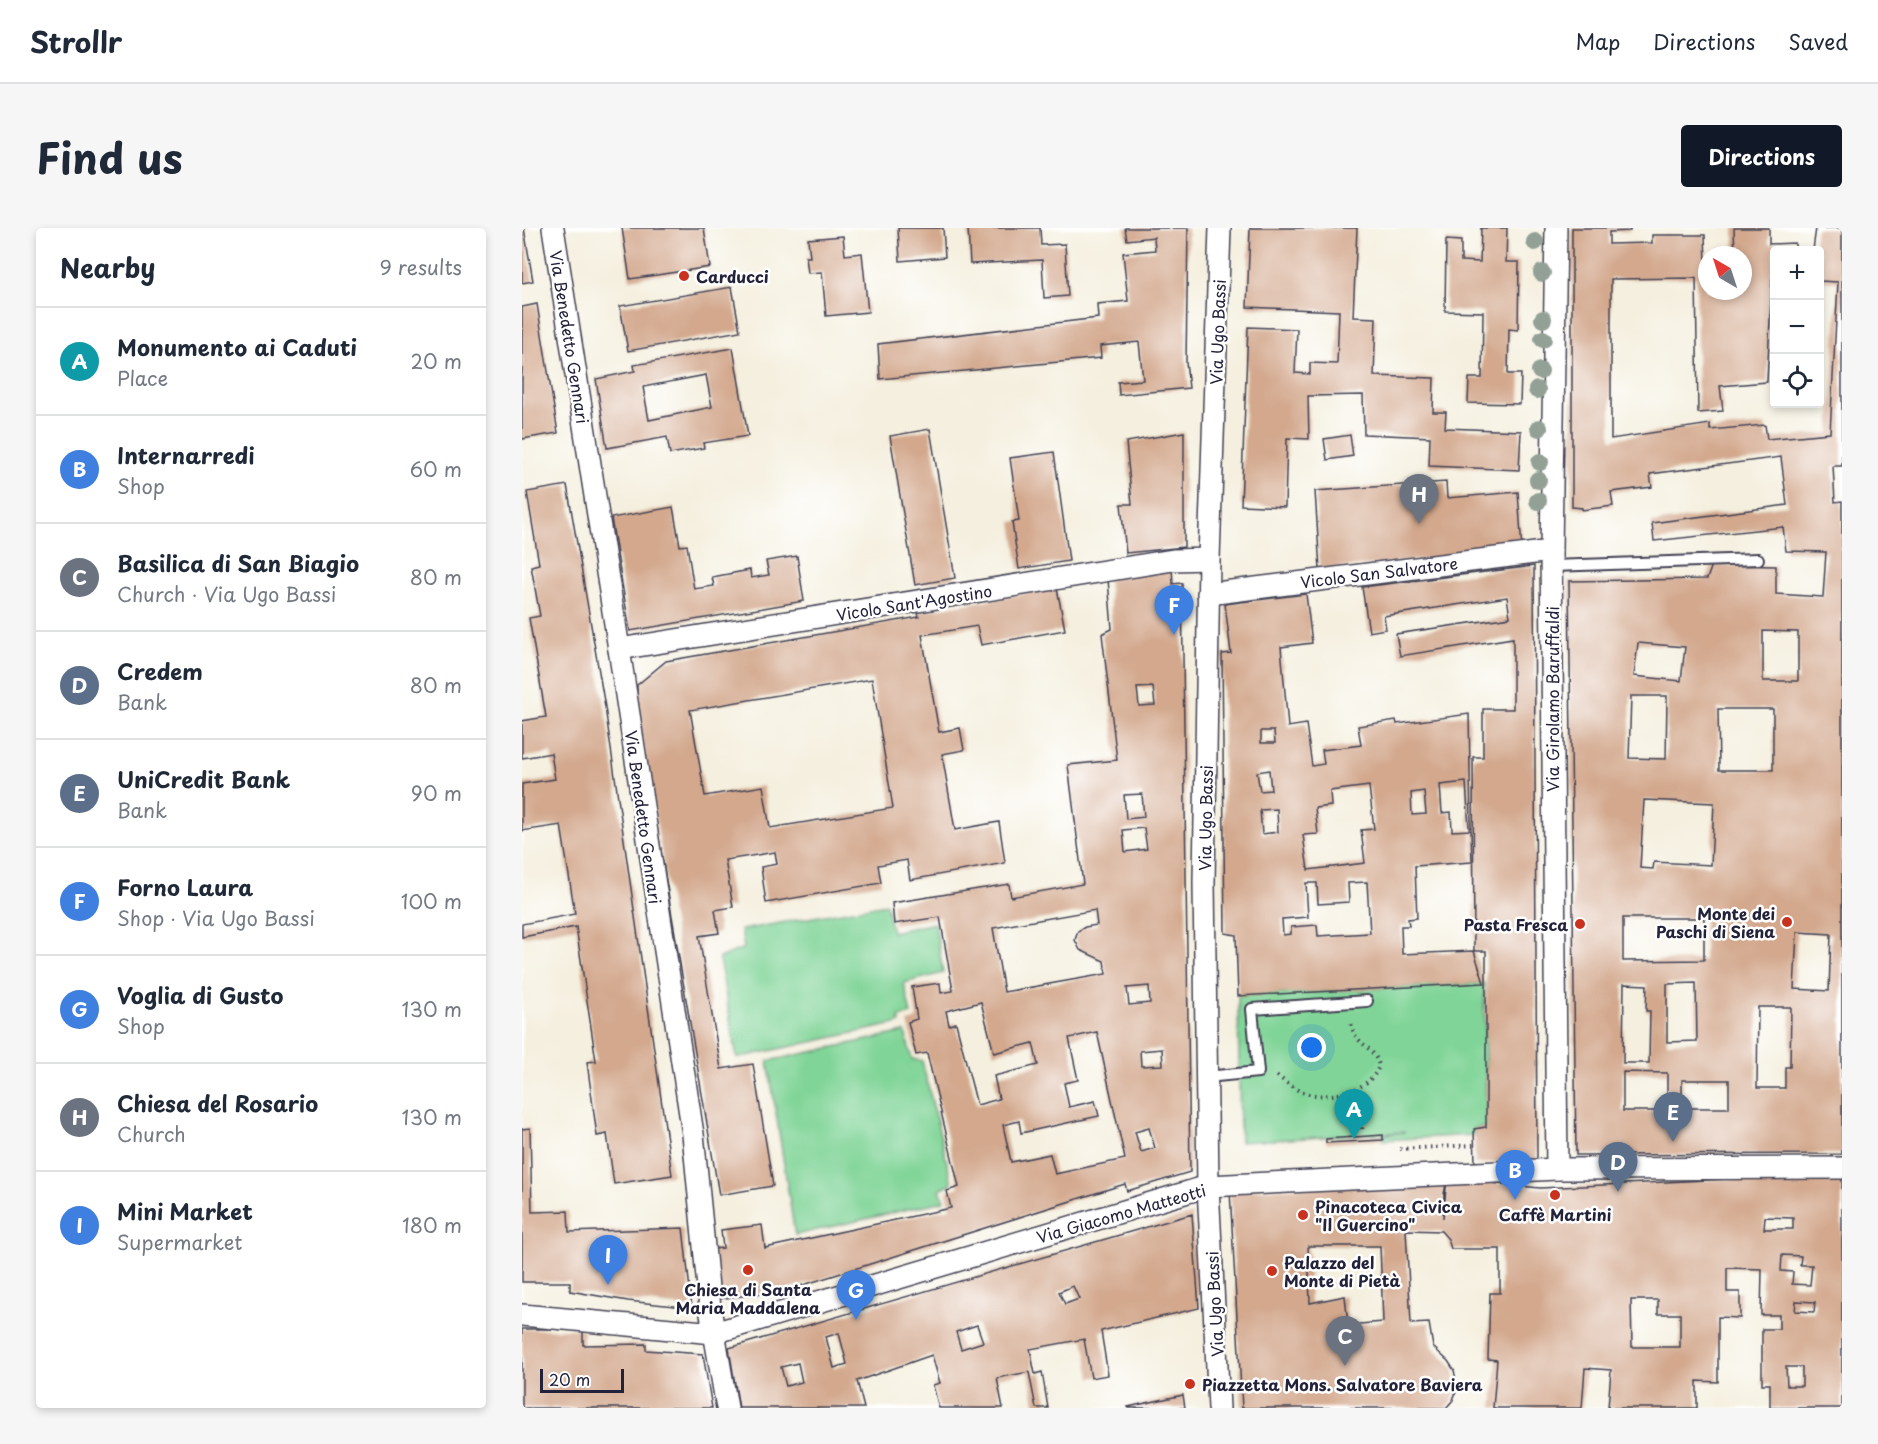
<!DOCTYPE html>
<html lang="en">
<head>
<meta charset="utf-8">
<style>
	body { margin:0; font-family:"Playpen Sans",sans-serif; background:#f6f6f7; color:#1f2937 }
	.controls { position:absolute; right:18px; top:18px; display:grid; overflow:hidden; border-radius:6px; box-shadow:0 3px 9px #0003 }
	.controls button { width:54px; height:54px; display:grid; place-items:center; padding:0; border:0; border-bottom:2px solid #e0e1e3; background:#fff; color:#1f2937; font:30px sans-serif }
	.compass { position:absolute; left:1176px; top:18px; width:54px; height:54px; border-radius:50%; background:#fff; box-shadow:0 3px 9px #0003; rotate:321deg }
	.scale { position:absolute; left:18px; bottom:15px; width:84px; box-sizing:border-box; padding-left:6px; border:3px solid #22223b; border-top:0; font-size:16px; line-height:21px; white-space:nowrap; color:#22223b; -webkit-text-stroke:4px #fff; paint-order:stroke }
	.you { position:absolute; left:790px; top:820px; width:21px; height:21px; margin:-15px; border:4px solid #fff; border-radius:50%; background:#1a73e8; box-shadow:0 0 0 9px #1a73e833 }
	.badge { display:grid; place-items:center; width:39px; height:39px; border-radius:50%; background:#111827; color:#fff; font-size:20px; font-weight:700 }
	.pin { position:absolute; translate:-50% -50px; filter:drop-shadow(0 2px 3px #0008) }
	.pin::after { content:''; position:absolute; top:32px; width:21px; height:18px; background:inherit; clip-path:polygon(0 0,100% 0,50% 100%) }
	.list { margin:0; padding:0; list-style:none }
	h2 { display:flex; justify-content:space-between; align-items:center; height:78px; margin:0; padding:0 24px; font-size:26px }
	h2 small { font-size:20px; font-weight:400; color:#747a83 }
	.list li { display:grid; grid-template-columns:39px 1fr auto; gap:18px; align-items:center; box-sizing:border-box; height:108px; padding:0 24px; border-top:2px solid #e0e1e3 }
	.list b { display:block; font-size:22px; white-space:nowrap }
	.list p { margin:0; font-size:20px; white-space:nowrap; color:#747a83 }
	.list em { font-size:20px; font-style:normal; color:#747a83 }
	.icon { flex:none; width:33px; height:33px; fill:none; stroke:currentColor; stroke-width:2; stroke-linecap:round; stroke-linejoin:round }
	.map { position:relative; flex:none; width:1320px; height:1180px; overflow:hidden; border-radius:6px }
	header { display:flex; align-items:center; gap:36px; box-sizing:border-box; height:84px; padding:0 30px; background:#fff; border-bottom:2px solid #e0e1e3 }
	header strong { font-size:28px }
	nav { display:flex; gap:33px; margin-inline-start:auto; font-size:21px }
	.intro { display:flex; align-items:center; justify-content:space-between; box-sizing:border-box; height:144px; padding:0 36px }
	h1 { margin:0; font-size:42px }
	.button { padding:15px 27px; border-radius:6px; background:#111827; color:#fff; font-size:21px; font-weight:700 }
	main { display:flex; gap:36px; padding:0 36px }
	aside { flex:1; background:#fff; border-radius:6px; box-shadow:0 3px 9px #0003 }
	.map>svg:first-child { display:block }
	.green { fill:#80d497; stroke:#517b69; stroke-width:1.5 }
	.building { fill:#d3a88d; fill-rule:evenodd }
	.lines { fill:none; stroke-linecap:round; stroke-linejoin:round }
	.service-casing { stroke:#424153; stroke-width:14 }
	.minor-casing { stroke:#424153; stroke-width:24 }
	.path { stroke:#424153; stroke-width:4; stroke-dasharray:1.5 4.5; stroke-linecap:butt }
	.service { stroke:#fff; stroke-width:10 }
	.minor { stroke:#fff; stroke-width:21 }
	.tree { fill:#93a096 }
	.poi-dot { fill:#c8321e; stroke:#fff; stroke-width:2 }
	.labels { text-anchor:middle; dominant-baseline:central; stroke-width:5; stroke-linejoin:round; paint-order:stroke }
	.poi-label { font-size:16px; font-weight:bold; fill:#22223b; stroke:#fff; text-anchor:start }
	.street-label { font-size:16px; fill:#22223b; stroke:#fff }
</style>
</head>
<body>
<header>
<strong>Strollr</strong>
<nav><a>Map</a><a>Directions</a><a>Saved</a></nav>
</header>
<div class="intro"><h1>Find us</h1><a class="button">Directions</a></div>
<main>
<aside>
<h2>Nearby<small>9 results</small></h2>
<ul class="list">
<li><span class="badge" style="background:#0f9aa8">A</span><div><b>Monumento ai Caduti</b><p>Place</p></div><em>20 m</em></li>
<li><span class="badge" style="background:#3f7fe0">B</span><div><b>Internarredi</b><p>Shop</p></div><em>60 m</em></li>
<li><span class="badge" style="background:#6b7280">C</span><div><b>Basilica di San Biagio</b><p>Church · Via Ugo Bassi</p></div><em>80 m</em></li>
<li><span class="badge" style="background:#5c6f8a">D</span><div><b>Credem</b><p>Bank</p></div><em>80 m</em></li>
<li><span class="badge" style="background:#5c6f8a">E</span><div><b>UniCredit Bank</b><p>Bank</p></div><em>90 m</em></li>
<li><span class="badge" style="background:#3f7fe0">F</span><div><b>Forno Laura</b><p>Shop · Via Ugo Bassi</p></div><em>100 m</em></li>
<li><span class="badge" style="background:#3f7fe0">G</span><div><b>Voglia di Gusto</b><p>Shop</p></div><em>130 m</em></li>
<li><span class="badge" style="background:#6b7280">H</span><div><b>Chiesa del Rosario</b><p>Church</p></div><em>130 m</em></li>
<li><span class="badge" style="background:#3f7fe0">I</span><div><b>Mini Market</b><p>Supermarket</p></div><em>180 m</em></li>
</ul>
</aside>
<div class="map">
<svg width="1320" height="1180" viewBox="0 0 1320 1180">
	<rect width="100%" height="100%" fill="#fff"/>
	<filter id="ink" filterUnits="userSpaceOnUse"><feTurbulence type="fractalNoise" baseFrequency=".0167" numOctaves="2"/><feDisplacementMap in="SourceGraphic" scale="12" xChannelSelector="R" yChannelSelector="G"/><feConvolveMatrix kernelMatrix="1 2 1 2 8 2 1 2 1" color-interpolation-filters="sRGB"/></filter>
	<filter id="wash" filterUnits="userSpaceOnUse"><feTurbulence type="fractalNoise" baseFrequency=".008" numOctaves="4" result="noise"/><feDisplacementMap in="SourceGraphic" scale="24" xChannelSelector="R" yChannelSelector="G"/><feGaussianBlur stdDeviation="1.35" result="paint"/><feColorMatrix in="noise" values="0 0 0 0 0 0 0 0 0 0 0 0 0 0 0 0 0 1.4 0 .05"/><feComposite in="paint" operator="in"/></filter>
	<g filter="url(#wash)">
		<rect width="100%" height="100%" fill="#f4efde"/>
		<g class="green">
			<path d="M364,676L370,704L413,695L421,745L382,755L389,786L377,790L378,795L215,830L197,730L222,720L219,702Z"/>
			<path d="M962,755L964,899L952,900V907L861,912V907L883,904L718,914L716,768Z"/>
			<path d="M383,804L390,831L400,833L430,955L418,961L422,973L273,1007L246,833Z"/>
		</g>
		<g id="blocks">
			<g class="building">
				<path d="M0,0H2L11,53L0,55Z"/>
				<path d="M100,0H182L188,39L108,51Z"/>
				<path d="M376,0H421L423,29L378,33Z"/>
				<path d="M446,0H518L519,17L543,16L546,68L522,70L520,32L448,36Z"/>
				<path d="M603,0H666L664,134L667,160L597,167L596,154L621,152L617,114L578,118L579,130L358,151L356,116L576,90L575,76L606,73L601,25L633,22L632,9L605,12Z"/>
				<path d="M728,0H835L831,89L854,90L852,148L912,150L911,184H924L923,200L999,203L997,242L907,238L908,209L842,206L841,167L786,168L787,211L765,210L763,279L719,277L726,99L775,101L773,145L788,146V135L815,136L817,83L725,79Z"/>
				<path d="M959,0H985L984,34H997L996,102L987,101L986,146H999L998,176L946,175L947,150H960L961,84L923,83L924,12L939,13V33L958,34Z"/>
				<path d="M1050,0H1108V3L1087,4V16L1130,15V7H1183L1185,63H1221V27H1213L1212,0H1247V16L1273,15V22H1252V51H1250L1245,154L1198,158L1201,183L1176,185L1174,50L1089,51V211L1188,196V202L1243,197L1245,211L1308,205L1316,54L1298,53V22H1291L1294,0H1320V238H1311L1313,274L1320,273V926L1054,927L1047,353L1185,351L1190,337L1254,338V366L1301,369L1304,324L1264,323L1261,299L1132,313L1130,295L1265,277L1259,229L1128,246L1130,259L1089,264L1091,278L1060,282V280L1050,279ZM1241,403L1276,404V453H1241ZM1116,415L1163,419L1159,453L1112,448ZM1109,468H1145L1144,531L1107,530ZM1196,481H1251V542H1197ZM1122,572L1192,575L1189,637L1132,634L1131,641L1118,640ZM1101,690H1182V732L1101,733ZM1275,704L1309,706L1307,763L1272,761ZM1174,755L1175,813L1145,814V756ZM1102,756L1125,757L1124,783H1128L1127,835H1101ZM1236,779H1269L1268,839H1263V860H1235ZM1101,844L1145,845V883H1101ZM1160,852H1207V880H1160Z"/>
				<path d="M321,8L323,27L340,25L346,84L304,88L300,44L286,45L284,29H288L286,11Z"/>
				<path d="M210,59L218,103L106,123L98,78Z"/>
				<path d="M15,76L36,205L0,211V79Z"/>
				<path d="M211,120L226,208L181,215L182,220L148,226L145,209L85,220L74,151L113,143L112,137ZM184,147L190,179L127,192L121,159Z"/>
				<path d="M408,201L433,350L393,357L368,208Z"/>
				<path d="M662,204V319L604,325L599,276H610L604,214Z"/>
				<path d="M828,207L831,228L805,232L802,211Z"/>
				<path d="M532,224L547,333L497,341L490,294L497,293L488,230Z"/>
				<path d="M924,254L925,270L996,264L1000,322L798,342L793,263Z"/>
				<path d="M45,257L83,479L150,947L92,956L85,906L75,908L65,834L74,833L54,699L0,709V696L53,686L39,597L0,603V556L33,551L29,525L0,530V493L24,489L7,390L18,388L9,338L17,336L5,264Z"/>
				<path d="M151,279L158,318L165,317L172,361L192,358L190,349L228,342L229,350L247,347L244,333L275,328L282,373L108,403L89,290Z"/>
				<path d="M1012,338L1015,932L953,936L952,901L964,899V723H952L951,529H961V481H991V410L878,428L874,406L988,389L985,369L862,388L864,401L847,404L840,359Z"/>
				<path d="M650,340L651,356L660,355L668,944L605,963L603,956L262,1063L196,1071L190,1021L201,1020L199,1002L240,997L243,1020L429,980L425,963L437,959L405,825L394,827L386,794L395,791L390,759L418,755L419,765L431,763L418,689L372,696L370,675L487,656L489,669L561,656L546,537L595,532L580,406L590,401L586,351ZM631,459L633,477L617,478L615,460ZM620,566L622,589L604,591L602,567ZM622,600L625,621L603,624L601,602ZM573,682L575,697L563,699L556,703L553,712L558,722L582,733L584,746L482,764L471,700ZM627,758L628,775L607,777L605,760ZM459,774L472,825L511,815L516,837L472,848L477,871L455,877L434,795L427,797L424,783ZM575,804L603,931L533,946L528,926L489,934L481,897L497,893L499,905L577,888L573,873L547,879L542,855L556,852L547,810ZM640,821L641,837L619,838L618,823ZM627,900L633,920L619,924L613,904Z"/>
				<path d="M535,360L543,402L459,417L455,398L400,407L417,504L438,500L442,522L420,526L433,602L477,594L483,635L388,652L385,632L356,637L359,655L244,675L239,639L255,636L253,624L203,632L211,679L193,682L197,705L177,708L199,841L231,836L251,958L197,967L115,480V457L144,433L397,389L396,384ZM350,451L371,580L248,600L241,558L183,568L168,482Z"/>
				<path d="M784,366L790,415L759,419L766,499L784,496L790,538L802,536L800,522L839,517L836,498L874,492L875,496L947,486L949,600H947L944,554L918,557L920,585L929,584L930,603L949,602L950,634L893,638L895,690L886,691L887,698H879L880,726L952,723L962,755L716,768L714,707L703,705L700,426L709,425L703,376ZM739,503H752L753,515H739ZM747,542L749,562L738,563L735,544ZM847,558L852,601L839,602L843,635L786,642L781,607L796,606L793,580L809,578L808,563ZM902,563L904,586L890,587L889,565ZM755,581L756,604L740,606L738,582ZM845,654L848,705L796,708L795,697L769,699V706L761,707L760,691L786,689L784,655H795L796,676L827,674L826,655Z"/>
				<path d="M8,900L10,984L46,983L47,1004L161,1000L170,1080L106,1073L48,1063V1054H0V901Z"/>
				<path d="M861,907V912L804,915V911Z"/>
				<path d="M1313,946L1320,950V1180H1248V1156H1240V1101H1257V1087H1239L1240,1041L1205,1040V1064H1218V1090L1196,1089V1154L1175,1153V1180H1086L1089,1142L1063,1140L1060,1180H971L975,1132L966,1131L968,1065H978V1021H929L926,1011L919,1003L884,1002L889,1096L907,1095L911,1119L926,1133L932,1142L934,1152V1164L931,1172L924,1180H720L708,963L925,951L922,966L921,990L925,951L1018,960ZM1243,989L1271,990V1001H1242ZM786,1018H858L861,1094L826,1097L823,1068L788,1075ZM1260,1027L1279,1028L1278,1037H1290L1288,1057L1270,1056L1271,1044L1259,1043ZM1109,1072H1136V1086H1158V1119H1110ZM1274,1073L1293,1074L1292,1084L1273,1083ZM1264,1139H1280V1158H1265Z"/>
				<path d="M670,986L677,1080L579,1103L586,1147L569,1150L562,1111L508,1121L513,1146L520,1144L526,1180H514L507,1144L475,1150L481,1180H417L411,1157L418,1155L410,1127L335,1153L342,1180H217L207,1120ZM551,1058L557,1071L543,1076L537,1064ZM455,1097L461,1114L439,1121L434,1104ZM317,1105L325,1136L312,1140L304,1109ZM276,1135L280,1154L264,1158L259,1139Z"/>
				<path d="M0,1101H61V1117L124,1116V1122L181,1126L190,1180H0Z"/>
				<path d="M661,1167L663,1180H607L606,1179Z"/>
			</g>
		</g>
	</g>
	<g filter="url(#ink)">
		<use href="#blocks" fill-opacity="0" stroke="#424153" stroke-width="1.5"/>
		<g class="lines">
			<g class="service-casing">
				<g id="service">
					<path d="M1029,338L1236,331"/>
					<path d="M684,849L736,844L730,781L845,773"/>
				</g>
			</g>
			<g class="minor-casing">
				<g id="minor">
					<path d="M31,0L97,421L171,906L188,1080L205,1180"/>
					<path d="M1034,0L1029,323L1035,941"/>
					<path d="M686,366L1029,323"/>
					<path d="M97,421L651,332L687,331"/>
					<path d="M0,1087L192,1105L686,958L1035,941L1320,940"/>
					<path d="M697,1180L686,958L682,655L687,331L698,0"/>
				</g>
			</g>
			<g class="path">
				<path d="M755,848C764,854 773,862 783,865C808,872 847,864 857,838C852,816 831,818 829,793"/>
				<path d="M827,863L841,878L840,904"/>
				<path d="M878,921L952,917"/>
			</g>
			<use href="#service" class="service"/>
			<use href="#minor" class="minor"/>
		</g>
		<g class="tree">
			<circle cx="1013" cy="14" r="9"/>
			<circle cx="1020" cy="45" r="9"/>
			<circle cx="1021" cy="91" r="9"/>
			<circle cx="1021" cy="111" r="9"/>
			<circle cx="1018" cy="143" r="9"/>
			<circle cx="1015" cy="162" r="9"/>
			<circle cx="1017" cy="200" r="9"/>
			<circle cx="1018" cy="234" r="9"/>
			<circle cx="1016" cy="252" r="9"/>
			<circle cx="1016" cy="273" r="9"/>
		</g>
	</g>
	<g class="poi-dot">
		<circle cx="162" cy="48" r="6"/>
		<circle cx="1265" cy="694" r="6"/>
		<circle cx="1058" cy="696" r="6"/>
		<circle cx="1033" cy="967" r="6"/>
		<circle cx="781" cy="987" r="6"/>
		<circle cx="226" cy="1042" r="6"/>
		<circle cx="750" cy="1043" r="6"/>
		<circle cx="668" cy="1156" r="6"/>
	</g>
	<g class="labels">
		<g class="poi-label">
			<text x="174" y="48">Carducci</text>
			<text x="1253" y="685" text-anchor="end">Monte dei<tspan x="1253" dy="18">Paschi di Siena</tspan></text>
			<text x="1046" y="696" text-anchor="end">Pasta Fresca</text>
			<text x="793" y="978">Pinacoteca Civica<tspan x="793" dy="18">"Il Guercino"</tspan></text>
			<text x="1033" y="986" text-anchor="middle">Caffè Martini</text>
			<text x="762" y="1034">Palazzo del<tspan x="762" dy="18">Monte di Pietà</tspan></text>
			<text x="226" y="1061" text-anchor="middle">Chiesa di Santa<tspan x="226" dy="18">Maria Maddalena</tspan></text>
			<text x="680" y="1156">Piazzetta Mons. Salvatore Baviera</text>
		</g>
		<g class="street-label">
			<text transform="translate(695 104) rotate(-88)">Via Ugo Bassi</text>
			<text transform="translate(48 109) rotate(81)">Via Benedetto Gennari</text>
			<text transform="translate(857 344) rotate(-7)">Vicolo San Salvatore</text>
			<text transform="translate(392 374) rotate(-9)">Vicolo Sant'Agostino</text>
			<text transform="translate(1030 471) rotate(-90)">Via Girolamo Baruffaldi</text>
			<text transform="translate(122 589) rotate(82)">Via Benedetto Gennari</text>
			<text transform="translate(683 590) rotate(-89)">Via Ugo Bassi</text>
			<text transform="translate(599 985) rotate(-16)">Via Giacomo Matteotti</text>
			<text transform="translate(692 1076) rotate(-93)">Via Ugo Bassi</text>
		</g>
	</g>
</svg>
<div class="controls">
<button>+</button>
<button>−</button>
<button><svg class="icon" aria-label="locate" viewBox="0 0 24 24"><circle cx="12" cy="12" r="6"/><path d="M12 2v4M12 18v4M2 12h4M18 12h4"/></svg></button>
</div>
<svg class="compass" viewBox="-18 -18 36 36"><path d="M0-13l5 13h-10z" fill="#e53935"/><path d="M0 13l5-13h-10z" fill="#747a83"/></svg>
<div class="scale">20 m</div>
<div class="you"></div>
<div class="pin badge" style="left:832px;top:911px;background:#0f9aa8">A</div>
<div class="pin badge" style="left:993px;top:972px;background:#3f7fe0">B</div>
<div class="pin badge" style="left:823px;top:1138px;background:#6b7280">C</div>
<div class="pin badge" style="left:1096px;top:964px;background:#5c6f8a">D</div>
<div class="pin badge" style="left:1151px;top:914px;background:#5c6f8a">E</div>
<div class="pin badge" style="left:652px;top:407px;background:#3f7fe0">F</div>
<div class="pin badge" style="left:334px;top:1092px;background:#3f7fe0">G</div>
<div class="pin badge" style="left:897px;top:296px;background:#6b7280">H</div>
<div class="pin badge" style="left:86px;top:1057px;background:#3f7fe0">I</div>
</div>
</main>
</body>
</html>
